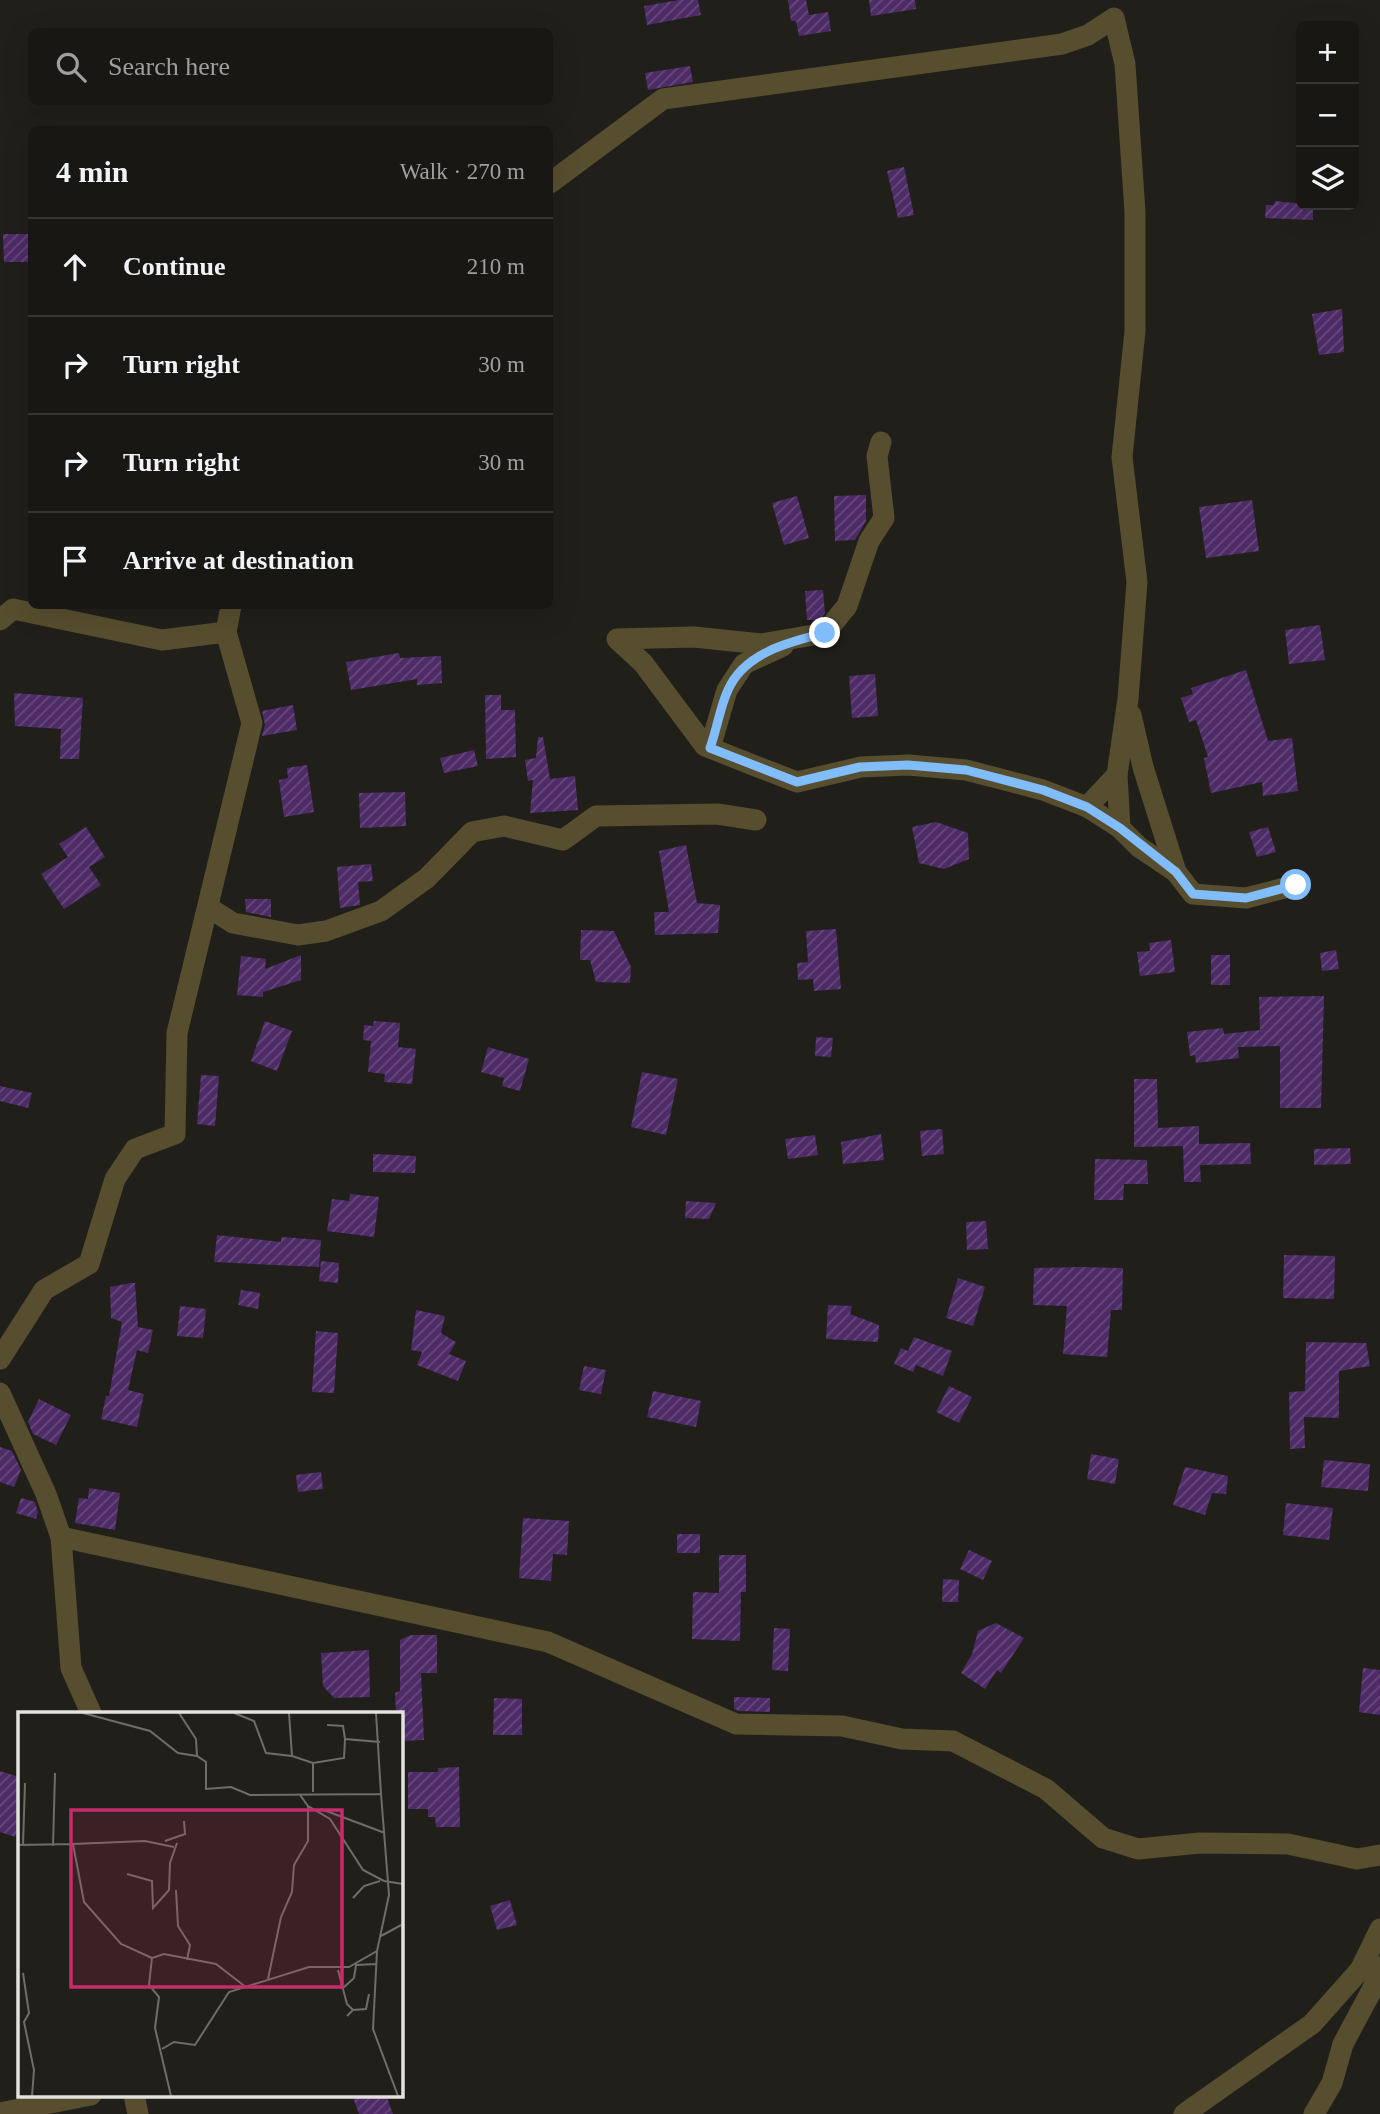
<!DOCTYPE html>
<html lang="en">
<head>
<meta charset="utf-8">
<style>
	body { margin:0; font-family:"Times New Roman",serif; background:#22201d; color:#f1f3f6 }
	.controls { position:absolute; right:21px; top:21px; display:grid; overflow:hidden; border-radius:10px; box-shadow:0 7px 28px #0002 }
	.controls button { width:63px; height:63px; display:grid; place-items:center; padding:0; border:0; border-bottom:2px solid #373634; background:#191714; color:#f1f3f6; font:35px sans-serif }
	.stop { position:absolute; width:21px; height:21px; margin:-16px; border:5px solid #80bdfa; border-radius:50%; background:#fff }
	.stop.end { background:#80bdfa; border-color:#fff; box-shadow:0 2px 7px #0008 }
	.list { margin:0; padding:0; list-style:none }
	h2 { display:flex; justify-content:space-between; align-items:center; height:91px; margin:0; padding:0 28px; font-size:30px }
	h2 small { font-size:23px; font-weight:400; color:#9f9fa0 }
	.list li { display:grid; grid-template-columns:46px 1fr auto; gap:21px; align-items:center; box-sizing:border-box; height:98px; padding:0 28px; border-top:2px solid #373634 }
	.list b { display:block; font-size:26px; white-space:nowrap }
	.list em { font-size:23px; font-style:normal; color:#9f9fa0 }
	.icon { flex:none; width:38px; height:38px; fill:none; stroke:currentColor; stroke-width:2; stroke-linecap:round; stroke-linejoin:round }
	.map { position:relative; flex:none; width:1380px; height:2114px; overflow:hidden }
	.search { position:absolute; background:#191714; box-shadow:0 7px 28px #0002; left:28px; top:28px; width:525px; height:77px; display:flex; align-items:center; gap:18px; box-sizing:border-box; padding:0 24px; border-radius:10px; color:#9f9fa0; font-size:26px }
	.panel { position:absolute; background:#191714; box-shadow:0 7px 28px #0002; left:28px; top:126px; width:525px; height:483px; border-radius:10px }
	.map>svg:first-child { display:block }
	.building { fill:url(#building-hatch) }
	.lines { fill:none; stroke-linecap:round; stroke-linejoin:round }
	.street { stroke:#574e2f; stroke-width:21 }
	.route { stroke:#80bdfa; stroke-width:9 }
	.inset-road { fill:none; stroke:#6f6d69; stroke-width:2 }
	.view { fill:#c52c68; fill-opacity:0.15; stroke:#c52c68; stroke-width:3.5 }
	.inset-edge { fill:none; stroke:#e3e2df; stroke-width:3.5 }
</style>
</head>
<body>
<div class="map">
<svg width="1380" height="2114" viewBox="0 0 1380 2114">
	<defs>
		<pattern id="building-hatch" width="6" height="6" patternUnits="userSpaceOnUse" patternTransform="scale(1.75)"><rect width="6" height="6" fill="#4d2b67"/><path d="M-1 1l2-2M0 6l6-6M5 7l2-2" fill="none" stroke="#66497c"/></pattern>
	</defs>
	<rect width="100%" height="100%" fill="#211f1a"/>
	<g class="building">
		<path d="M679,0H698L701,15L647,25L644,6Z"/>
		<path d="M788,0H806L809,15L828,12L831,31L799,36L796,21H791Z"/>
		<path d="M869,0H915L916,9L871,16Z"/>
		<path d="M690,66L693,82L648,90L645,73Z"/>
		<path d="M904,167L914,215L898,218L887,171Z"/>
		<path d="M1275,201L1313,205V220L1265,218L1266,205H1274Z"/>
		<path d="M3,234H32V262H4Z"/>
		<path d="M1342,309L1344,352L1319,355L1312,314Z"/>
		<path d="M866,495V521L855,540L835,541L834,496Z"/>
		<path d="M797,496L809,538L784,545L772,503Z"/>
		<path d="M1252,500L1259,551L1206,558L1199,507Z"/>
		<path d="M823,590L825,613L819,620H807L805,591Z"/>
		<path d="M1320,625L1325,660L1289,664L1285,630Z"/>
		<path d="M399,653L400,658L441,656L442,683L417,685V679L351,690L346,662Z"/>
		<path d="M1246,670L1268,741L1292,738L1298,791L1263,796L1262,782L1211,793L1204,758L1208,757L1196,720L1189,722L1181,698L1193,694L1191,688Z"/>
		<path d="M875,674L878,716L852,718L849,676Z"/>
		<path d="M14,693L83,698L79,759H60L61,729L15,726Z"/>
		<path d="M485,695H501V710H515L516,757L486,759Z"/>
		<path d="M293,705L297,730L262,736L265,725L262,711Z"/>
		<path d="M538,737H543L550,779L575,776L578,810L530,813L533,780L528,781L525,760L536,758Z"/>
		<path d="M474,750L478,766L444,773L440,758Z"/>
		<path d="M307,765L314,812L284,817L279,780L288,778L287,768Z"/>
		<path d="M405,792L406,826L360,828L359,793Z"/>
		<path d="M936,822L968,833L969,859L944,869L919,863L912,827Z"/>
		<path d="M86,827L105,857L89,867L101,885L64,909L41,874L68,857L59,844Z"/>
		<path d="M1268,827L1276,852L1257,857L1249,832Z"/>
		<path d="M686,845L697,903L720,905L718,933L655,935L654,912H669L659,851Z"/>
		<path d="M371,864L373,881L358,882L360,905L340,908L337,867Z"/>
		<path d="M245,899H271V917L246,912Z"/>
		<path d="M836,929L841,989L814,991L813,979L798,980L797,963L808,962L806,931Z"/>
		<path d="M581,930L614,931L631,967L630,983L596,982L590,960H580Z"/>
		<path d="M1171,940L1175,972L1140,976L1137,952L1150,951L1149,943Z"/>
		<path d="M1336,950L1339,969L1322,971L1320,953Z"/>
		<path d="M301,955V980L263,992V997L237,995L241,956L266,959L265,969Z"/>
		<rect x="1211" y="955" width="19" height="30"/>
		<path d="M1324,996L1321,1108H1280V1046L1238,1047L1239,1058L1196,1063L1195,1055L1190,1056L1187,1032L1223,1028L1224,1034L1260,1030L1259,997Z"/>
		<path d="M265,1021L292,1031L277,1071L251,1061Z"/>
		<path d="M374,1021L400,1023L398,1047L416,1049L412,1084L384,1082L385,1074L368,1072L371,1041L363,1040L364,1025L373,1026Z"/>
		<path d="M816,1037L833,1038L831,1057L815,1056Z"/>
		<path d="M488,1047L529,1059L520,1091L502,1086L504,1078L481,1072Z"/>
		<path d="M642,1072L678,1079L666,1135L631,1127Z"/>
		<path d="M201,1075L219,1076L215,1126L197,1124Z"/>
		<path d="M1134,1079H1157L1158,1128L1199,1126V1144L1250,1143L1251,1164L1200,1165L1201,1182H1184L1183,1146L1134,1147Z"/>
		<path d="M0,1086L32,1093L28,1108L0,1101Z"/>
		<path d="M942,1129L944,1154L922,1156L920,1131Z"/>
		<path d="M881,1134L884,1160L843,1164L841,1142Z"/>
		<path d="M815,1135L818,1155L788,1159L785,1139Z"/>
		<path d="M1350,1148L1351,1164L1314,1165V1149Z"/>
		<path d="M373,1154L416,1156L415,1173L373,1172Z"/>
		<path d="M1095,1159L1147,1160L1148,1184H1124L1123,1200H1094Z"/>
		<path d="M350,1194L379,1197L374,1237L327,1231L332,1199L349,1201Z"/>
		<path d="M686,1201L716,1203L709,1219L685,1218Z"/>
		<path d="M986,1221L988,1249L967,1250L966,1222Z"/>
		<path d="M217,1235L281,1242V1237L321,1240L319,1267L214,1262Z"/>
		<path d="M1284,1255L1335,1256L1334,1299L1283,1298Z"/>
		<path d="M321,1261L339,1263L338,1283L319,1281Z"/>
		<path d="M1079,1267L1123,1268L1122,1310H1111L1107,1357L1063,1354L1067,1306L1033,1305L1034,1268Z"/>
		<path d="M958,1278L985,1287L973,1326L946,1318Z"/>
		<path d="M131,1283H135L138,1327L153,1330L148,1353L137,1350L128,1390L144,1394L137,1427L101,1419L106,1396H109L122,1322L111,1318L110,1287Z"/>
		<path d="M241,1290L260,1293L258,1309L238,1305Z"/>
		<path d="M828,1305L852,1306L850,1314L879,1325L878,1342L826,1339Z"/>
		<path d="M180,1306L206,1309L203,1338L177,1336Z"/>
		<path d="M416,1310L445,1316L441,1333L456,1342L449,1354L466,1361L458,1381L417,1365L422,1352L411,1350Z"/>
		<path d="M316,1331L338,1333L334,1393L312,1392Z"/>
		<path d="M914,1337L952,1351L943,1376L916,1365L913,1372L894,1364L901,1348L908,1351Z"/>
		<path d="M1306,1342L1366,1343L1370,1366L1339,1371V1418L1304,1417L1305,1448L1290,1449L1289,1392L1305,1391Z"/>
		<path d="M584,1366L606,1370L601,1394L579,1390Z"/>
		<path d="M949,1386L972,1397L959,1423L936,1412Z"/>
		<path d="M653,1391L701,1401L696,1427L647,1417Z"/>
		<path d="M39,1399L71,1415L56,1445L33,1434L28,1422Z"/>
		<path d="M0,1447L12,1451L21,1470L14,1487L0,1482Z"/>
		<path d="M1091,1454L1119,1459L1115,1484L1087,1479Z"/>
		<path d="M1324,1460L1370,1464L1368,1491L1321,1487Z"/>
		<path d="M1185,1467L1228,1476L1226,1494L1212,1493L1205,1515L1173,1505Z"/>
		<path d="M321,1472L323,1489L298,1492L296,1475Z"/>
		<path d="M89,1488L120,1493L115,1530L75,1523L79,1498L88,1499Z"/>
		<path d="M21,1498L35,1502L38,1512L36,1519L16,1513Z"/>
		<path d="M1286,1503L1333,1508L1329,1540L1283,1535Z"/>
		<path d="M523,1518L569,1521L567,1555L553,1554L551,1581L519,1578Z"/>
		<rect x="677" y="1534" width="23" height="19"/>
		<path d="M969,1550L992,1561L983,1580L960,1569Z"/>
		<path d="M719,1555H746V1592H741L740,1641L692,1639L693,1592L719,1593Z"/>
		<path d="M943,1579L959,1580L958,1602H942Z"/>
		<path d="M996,1623L1024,1638L1001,1673L997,1670L985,1689L961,1673L972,1654L978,1631Z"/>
		<path d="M774,1628L790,1629L788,1671L772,1670Z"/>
		<path d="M411,1635H437V1673H421L424,1740L401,1741V1713H396L395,1693L400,1691V1640Z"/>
		<path d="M369,1650L370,1697L334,1698L323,1686L321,1653Z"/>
		<path d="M1363,1668L1380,1670V1715L1359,1712Z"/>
		<path d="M734,1697L770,1698V1712L739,1711L734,1709Z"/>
		<path d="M494,1698L522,1699V1735H493Z"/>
		<path d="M459,1767L460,1827H436L435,1817H428V1809H408V1772H438V1768Z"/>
		<path d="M0,1771L19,1777V1825L15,1837L0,1832Z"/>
		<path d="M510,1900L517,1925L497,1930L490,1906Z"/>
		<path d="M352,2095H386L393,2114H359Z"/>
	</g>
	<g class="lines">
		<g class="street">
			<path d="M550,183L663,99L1062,44L1088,35L1114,18L1125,64L1135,212V331L1122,457L1137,582L1128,699L1117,775L1087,807"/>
			<path d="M881,442L877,456L884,518L869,541L847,606L825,633L761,644L694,637L617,639L643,663L705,746L758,767L797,782L861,767L908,765L966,770L1043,790L1087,807L1120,828"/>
			<path d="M0,620L13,609L162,640L226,632L252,723L177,1033L175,1134L135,1149L115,1179L89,1264L44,1290L0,1359"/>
			<path d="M226,632L231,606"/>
			<path d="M1131,715L1143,767L1176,872L1193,894L1246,898L1296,885"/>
			<path d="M710,748L727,690L744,664L783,646"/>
			<path d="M1117,775L1120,828L1139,847L1176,872"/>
			<path d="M208,907L233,923L298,935L326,931L381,911L427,878L472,832L504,826L563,840L596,816L717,814L756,820"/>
			<path d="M0,1393L46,1494L61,1537L71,1668L91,1713"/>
			<path d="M61,1537L548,1642L736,1724L842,1726L902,1739L953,1741L1046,1789L1103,1838L1138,1849L1200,1843L1288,1844L1357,1859L1380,1855"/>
			<path d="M134,2095L138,2114"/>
			<path d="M0,2113L91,2095"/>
			<path d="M1184,2114L1312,2024L1360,1970L1380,1929"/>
			<path d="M1314,2114L1332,2083L1343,2044L1373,1988L1380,1967"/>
		</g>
	</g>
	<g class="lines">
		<path class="route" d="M825,633C789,642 744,653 728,690C720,707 717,729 710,748L797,782L860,767L908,765L966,770L1043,790L1087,807L1120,828L1176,872L1193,894L1246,898L1296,885"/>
	</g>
	<g transform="translate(18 1712)">
		<rect width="385" height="385" fill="#211f1a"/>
		<path class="inset-road" d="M65,1L132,19L160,41L179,44L188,50V77L213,75L232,83L363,82L371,183L359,239M161,1L178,27L179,44M216,1L236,9L248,41L274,44M271,1L274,44L295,51V80M358,1L363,82M309,13L325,14L327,27L362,30M295,51L326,46L327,27M282,83L290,94L312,107L345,158L366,169L385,172M303,97L367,121M147,129L167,122L166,109M0,133L55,132M5,133L7,71M35,134L37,61M109,162L134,169L135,196L151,178L152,151L159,131M158,178L160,214L172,233L169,248M335,186L346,174L362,169M363,224L385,212M134,246L103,232L66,190L55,132L127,129L156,135M320,258L329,292L335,298M5,261L11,301L6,310L16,358L14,384M250,267L263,205L274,180L276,153L290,129V94M324,277L336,266L338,253L358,252M329,304L335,298L348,297L351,282M144,337L156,330L177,333L211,280L291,255H331L359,239L355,317L380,384M153,384L137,316L141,285L131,273L134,246L146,242L198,252L229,276"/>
		<path class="view" d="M53,98H324V275H53Z"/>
		<rect width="385" height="385" class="inset-edge"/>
	</g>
</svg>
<div class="controls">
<button>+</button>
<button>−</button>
<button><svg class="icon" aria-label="layers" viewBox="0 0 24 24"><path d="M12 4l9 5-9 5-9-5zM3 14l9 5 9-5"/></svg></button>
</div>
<div class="stop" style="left:1296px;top:885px"></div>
<div class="stop end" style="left:825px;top:633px"></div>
<div class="search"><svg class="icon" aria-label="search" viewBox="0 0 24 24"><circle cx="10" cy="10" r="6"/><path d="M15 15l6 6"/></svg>Search here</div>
<section class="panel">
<h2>4 min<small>Walk · 270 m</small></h2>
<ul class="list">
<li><svg class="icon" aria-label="ahead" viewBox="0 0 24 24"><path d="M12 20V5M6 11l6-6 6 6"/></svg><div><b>Continue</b></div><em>210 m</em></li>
<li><svg class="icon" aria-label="right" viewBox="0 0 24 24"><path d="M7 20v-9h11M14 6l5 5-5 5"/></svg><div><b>Turn right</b></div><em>30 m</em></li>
<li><svg class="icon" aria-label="right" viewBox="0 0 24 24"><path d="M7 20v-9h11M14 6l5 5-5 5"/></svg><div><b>Turn right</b></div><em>30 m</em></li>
<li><svg class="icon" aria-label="arrive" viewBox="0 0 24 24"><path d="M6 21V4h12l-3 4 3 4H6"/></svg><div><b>Arrive at destination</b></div></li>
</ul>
</section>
</div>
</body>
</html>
